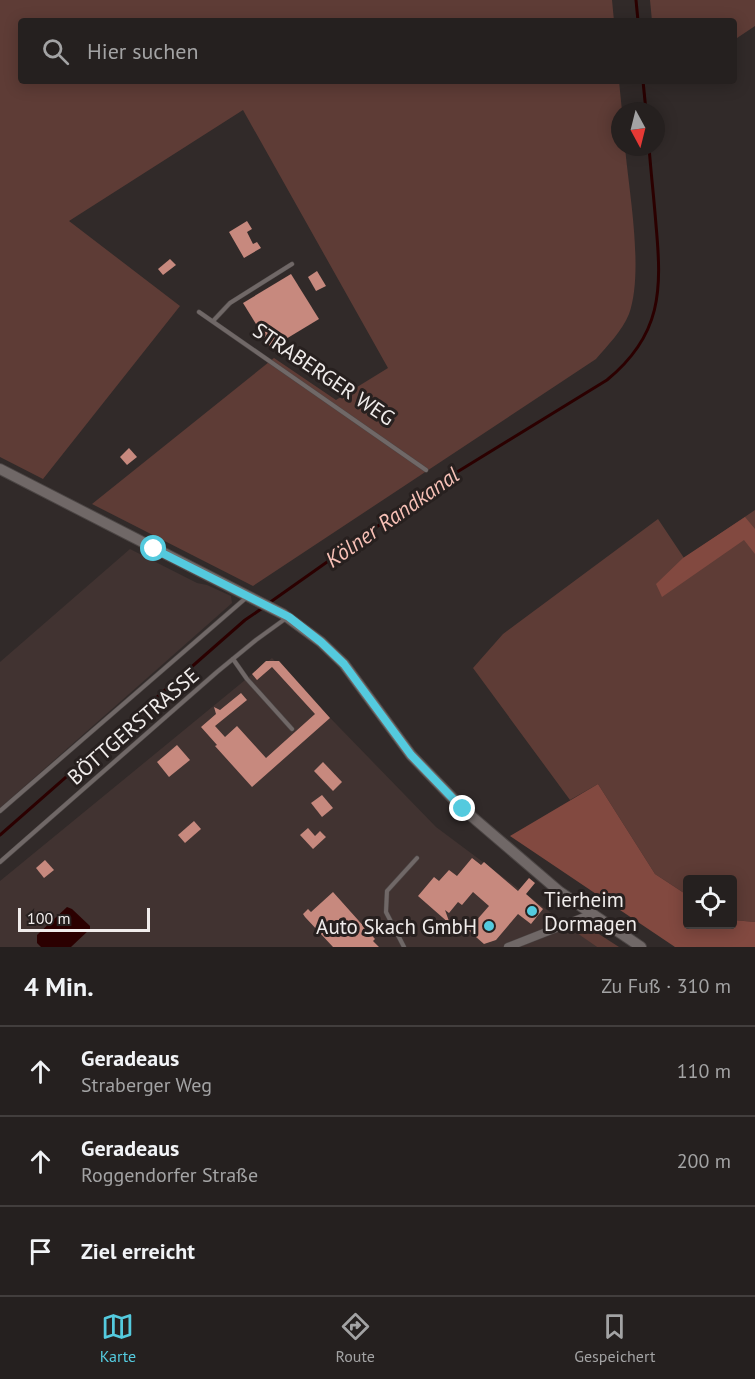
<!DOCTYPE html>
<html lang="de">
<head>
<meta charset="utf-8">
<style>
	body { margin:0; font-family:"PT Sans",sans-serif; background:#312d2c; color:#f1f3f6 }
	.controls { position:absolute; right:18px; bottom:18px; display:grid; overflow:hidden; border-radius:6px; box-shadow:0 3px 15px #0003 }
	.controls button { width:54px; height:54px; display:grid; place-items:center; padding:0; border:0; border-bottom:2px solid #423e3d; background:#25201f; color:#f1f3f6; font:30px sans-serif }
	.compass { position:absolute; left:611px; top:102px; width:54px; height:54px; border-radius:50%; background:#25201f; box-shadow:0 3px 15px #0003; rotate:173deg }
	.scale { position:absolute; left:18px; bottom:15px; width:132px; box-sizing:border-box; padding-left:6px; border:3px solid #f0eceb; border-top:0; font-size:16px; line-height:21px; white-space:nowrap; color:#f0eceb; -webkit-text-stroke:4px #27201f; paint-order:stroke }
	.stop { position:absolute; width:18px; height:18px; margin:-14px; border:4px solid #54cade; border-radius:50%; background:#fff }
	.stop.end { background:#54cade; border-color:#fff; box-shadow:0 2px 6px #0008 }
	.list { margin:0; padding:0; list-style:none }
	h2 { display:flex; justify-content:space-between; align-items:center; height:78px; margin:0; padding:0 24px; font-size:26px }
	h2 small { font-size:20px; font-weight:400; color:#a3a3a4 }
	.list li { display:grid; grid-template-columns:39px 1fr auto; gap:18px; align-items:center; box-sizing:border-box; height:90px; padding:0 24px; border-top:2px solid #423e3d }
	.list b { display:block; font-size:22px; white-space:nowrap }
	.list p { margin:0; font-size:20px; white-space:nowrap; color:#a3a3a4 }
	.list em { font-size:20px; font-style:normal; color:#a3a3a4 }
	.icon { flex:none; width:33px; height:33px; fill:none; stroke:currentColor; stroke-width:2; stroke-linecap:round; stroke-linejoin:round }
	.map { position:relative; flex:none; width:755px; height:947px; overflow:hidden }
	.search { position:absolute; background:#25201f; box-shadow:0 3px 15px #0003; left:18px; right:18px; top:18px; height:66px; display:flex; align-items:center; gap:15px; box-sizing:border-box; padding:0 21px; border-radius:6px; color:#a3a3a4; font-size:22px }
	.sheet { height:348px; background:#25201f }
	nav { display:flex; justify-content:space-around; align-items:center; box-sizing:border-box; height:84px; border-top:2px solid #423e3d; background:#25201f; font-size:16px; color:#a3a3a4 }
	nav a { display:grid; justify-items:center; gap:3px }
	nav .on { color:#54cade }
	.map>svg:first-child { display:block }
	.built { fill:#413331 }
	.green { fill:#5e3c36 }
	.forest { fill:#824940 }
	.water { fill:#2b0000 }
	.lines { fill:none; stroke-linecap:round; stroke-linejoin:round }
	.stream { stroke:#2b0000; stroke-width:3 }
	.building { fill:#c7897e }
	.service-casing { stroke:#4c4645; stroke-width:5 }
	.minor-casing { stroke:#4c4645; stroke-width:9 }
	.secondary-casing { stroke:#4c4645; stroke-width:12 }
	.service { stroke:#706867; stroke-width:4 }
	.minor { stroke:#706867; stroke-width:8 }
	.secondary { stroke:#706867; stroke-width:10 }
	.route { stroke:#54cade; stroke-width:8 }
	.poi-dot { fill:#54cade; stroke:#27201f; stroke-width:2 }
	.labels { text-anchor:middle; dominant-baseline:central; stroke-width:6; stroke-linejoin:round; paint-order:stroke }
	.street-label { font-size:21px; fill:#f0eceb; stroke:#27201f }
	.poi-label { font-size:21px; fill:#f0eceb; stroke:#27201f; text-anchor:start }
	.water-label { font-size:22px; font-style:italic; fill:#f7c0b6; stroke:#27201f }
</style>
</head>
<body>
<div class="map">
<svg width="755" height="947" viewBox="0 0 755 947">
	<rect width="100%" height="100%" fill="#312a29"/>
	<g class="built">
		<path d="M130,549L197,583L207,585L231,596L232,603L0,808V662Z"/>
		<path d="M272,658L436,827L597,947H0V881Z"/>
	</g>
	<g class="green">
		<path d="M0,0H612L614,21H21V81H619L622,111H620V147H625C629,192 644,272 629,314C622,331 608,345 596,359L253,586L92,504L274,358L336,400L388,368L243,110L69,221L180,306L43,479L0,457Z"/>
		<path d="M650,0H755V26L734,40V21H652Z"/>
		<path d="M755,510V922L733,920L732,880H688L687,895L655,874L598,784L570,800L473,668L503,634L658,519L684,558Z"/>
		<path d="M588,927L619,947H597L577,933Z"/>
	</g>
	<g class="forest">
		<path d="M745,517L755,529V554L744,540L662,597L656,584L683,558Z"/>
		<path d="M598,784L655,874L687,895L688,924H732L733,920L755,922V947H675L510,836Z"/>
	</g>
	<path class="water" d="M67,907L72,909L90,926V929L71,947H41L37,943V935Z"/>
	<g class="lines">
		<g class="stream">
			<path d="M636,0L638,21"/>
			<path d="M643,81L646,111"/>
			<path d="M269,603L436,485L607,380C662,335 662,290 656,225C654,199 651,173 649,147"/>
			<path d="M0,835L245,620L264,607"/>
		</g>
	</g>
	<g class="building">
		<path d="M247,221L252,229L247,232L253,244L257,242L261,248L244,258L229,232Z"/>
		<path d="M170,259L176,265L163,275L158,269Z"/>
		<path d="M317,271L326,286L316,291L308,277Z"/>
		<path d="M291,274L319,319L271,348L243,303Z"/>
		<path d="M129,448L137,457L127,465L120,457Z"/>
		<path d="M266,661H279L330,718L252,787L215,746L217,745L201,727L216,714L214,707L220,710L241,693L247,700L215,726L225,737L237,726L266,758L315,714L272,667L257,680L252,674Z"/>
		<path d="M177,745L190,760L169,777L157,762Z"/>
		<path d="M323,762L342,782L333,791L314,771Z"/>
		<path d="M322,795L333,808L322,817L311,803Z"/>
		<path d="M194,821L201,829L185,843L178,835Z"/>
		<path d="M308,828L315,836L320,831L326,837L313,849L300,835Z"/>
		<path d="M472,858L481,865L484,862L518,891L529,878L535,883L526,894L543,909L531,924L518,914L496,940L484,944L468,930L489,906L473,892L462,905L458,902L449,913L445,910L450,924L418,896L434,877L439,881L449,870L457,876Z"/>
		<path d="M45,860L54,870L44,878L36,868Z"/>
		<path d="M333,892L375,939L373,941L379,947H333L305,917L303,914L308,909L311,912Z"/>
	</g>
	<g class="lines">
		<g class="service-casing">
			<g id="service">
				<path d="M199,312L426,470"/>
				<path d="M213,321L230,303L292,264"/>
				<path d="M233,659L247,679L292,729"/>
				<path d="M0,811L247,597"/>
				<path d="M0,862L217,672L256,640L285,619"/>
				<path d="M404,947L386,912L387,891L417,858"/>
			</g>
		</g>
		<g class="minor-casing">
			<path id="minor" d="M508,947L592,914"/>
		</g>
		<g class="secondary-casing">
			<path id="secondary" d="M0,469L283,614L321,642L344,664L411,755L463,809L560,892L641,947"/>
		</g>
		<use href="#service" class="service"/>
		<use href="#minor" class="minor"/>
		<use href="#secondary" class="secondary"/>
	</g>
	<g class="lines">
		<path class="route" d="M154,549L289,617L321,642L344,664L411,755L463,809"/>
	</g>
	<g class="poi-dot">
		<circle cx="532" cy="911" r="6"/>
		<circle cx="489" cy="926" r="6"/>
	</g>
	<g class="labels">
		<g class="street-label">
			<text transform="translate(324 374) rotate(34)">STRABERGER WEG</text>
			<text transform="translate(133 726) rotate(-41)">BÖTTGERSTRASSE</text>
		</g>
		<g class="poi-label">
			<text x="544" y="899">Tierheim<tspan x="544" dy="24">Dormagen</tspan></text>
			<text x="477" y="926" text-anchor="end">Auto Skach GmbH</text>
		</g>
		<g class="water-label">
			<text transform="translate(392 517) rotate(-35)">Kölner Randkanal</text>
		</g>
	</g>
</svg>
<div class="controls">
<button><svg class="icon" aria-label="locate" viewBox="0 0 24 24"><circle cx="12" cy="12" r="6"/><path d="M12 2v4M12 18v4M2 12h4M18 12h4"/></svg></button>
</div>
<svg class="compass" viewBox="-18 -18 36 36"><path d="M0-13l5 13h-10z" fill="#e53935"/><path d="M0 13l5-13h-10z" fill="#a3a3a4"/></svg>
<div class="scale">100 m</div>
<div class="stop" style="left:154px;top:549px"></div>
<div class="stop end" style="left:463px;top:809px"></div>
<div class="search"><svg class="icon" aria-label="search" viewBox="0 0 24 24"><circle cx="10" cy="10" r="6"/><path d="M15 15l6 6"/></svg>Hier suchen</div>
</div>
<section class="sheet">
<h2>4 Min.<small>Zu Fuß · 310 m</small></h2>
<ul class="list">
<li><svg class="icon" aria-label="ahead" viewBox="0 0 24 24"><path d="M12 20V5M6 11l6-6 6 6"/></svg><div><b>Geradeaus</b><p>Straberger Weg</p></div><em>110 m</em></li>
<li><svg class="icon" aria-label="ahead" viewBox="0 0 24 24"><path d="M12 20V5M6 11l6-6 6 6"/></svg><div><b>Geradeaus</b><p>Roggendorfer Straße</p></div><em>200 m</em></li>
<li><svg class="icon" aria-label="arrive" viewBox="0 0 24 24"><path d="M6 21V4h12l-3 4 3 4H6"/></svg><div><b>Ziel erreicht</b></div></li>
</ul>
</section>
<nav>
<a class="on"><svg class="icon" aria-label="map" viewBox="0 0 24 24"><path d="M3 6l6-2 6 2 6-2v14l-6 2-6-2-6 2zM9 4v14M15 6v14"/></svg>Karte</a>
<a><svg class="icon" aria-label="directions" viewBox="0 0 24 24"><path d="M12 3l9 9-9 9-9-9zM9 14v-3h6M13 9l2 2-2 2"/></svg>Route</a>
<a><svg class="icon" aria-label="saved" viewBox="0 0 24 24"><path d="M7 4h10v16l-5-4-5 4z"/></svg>Gespeichert</a>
</nav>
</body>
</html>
